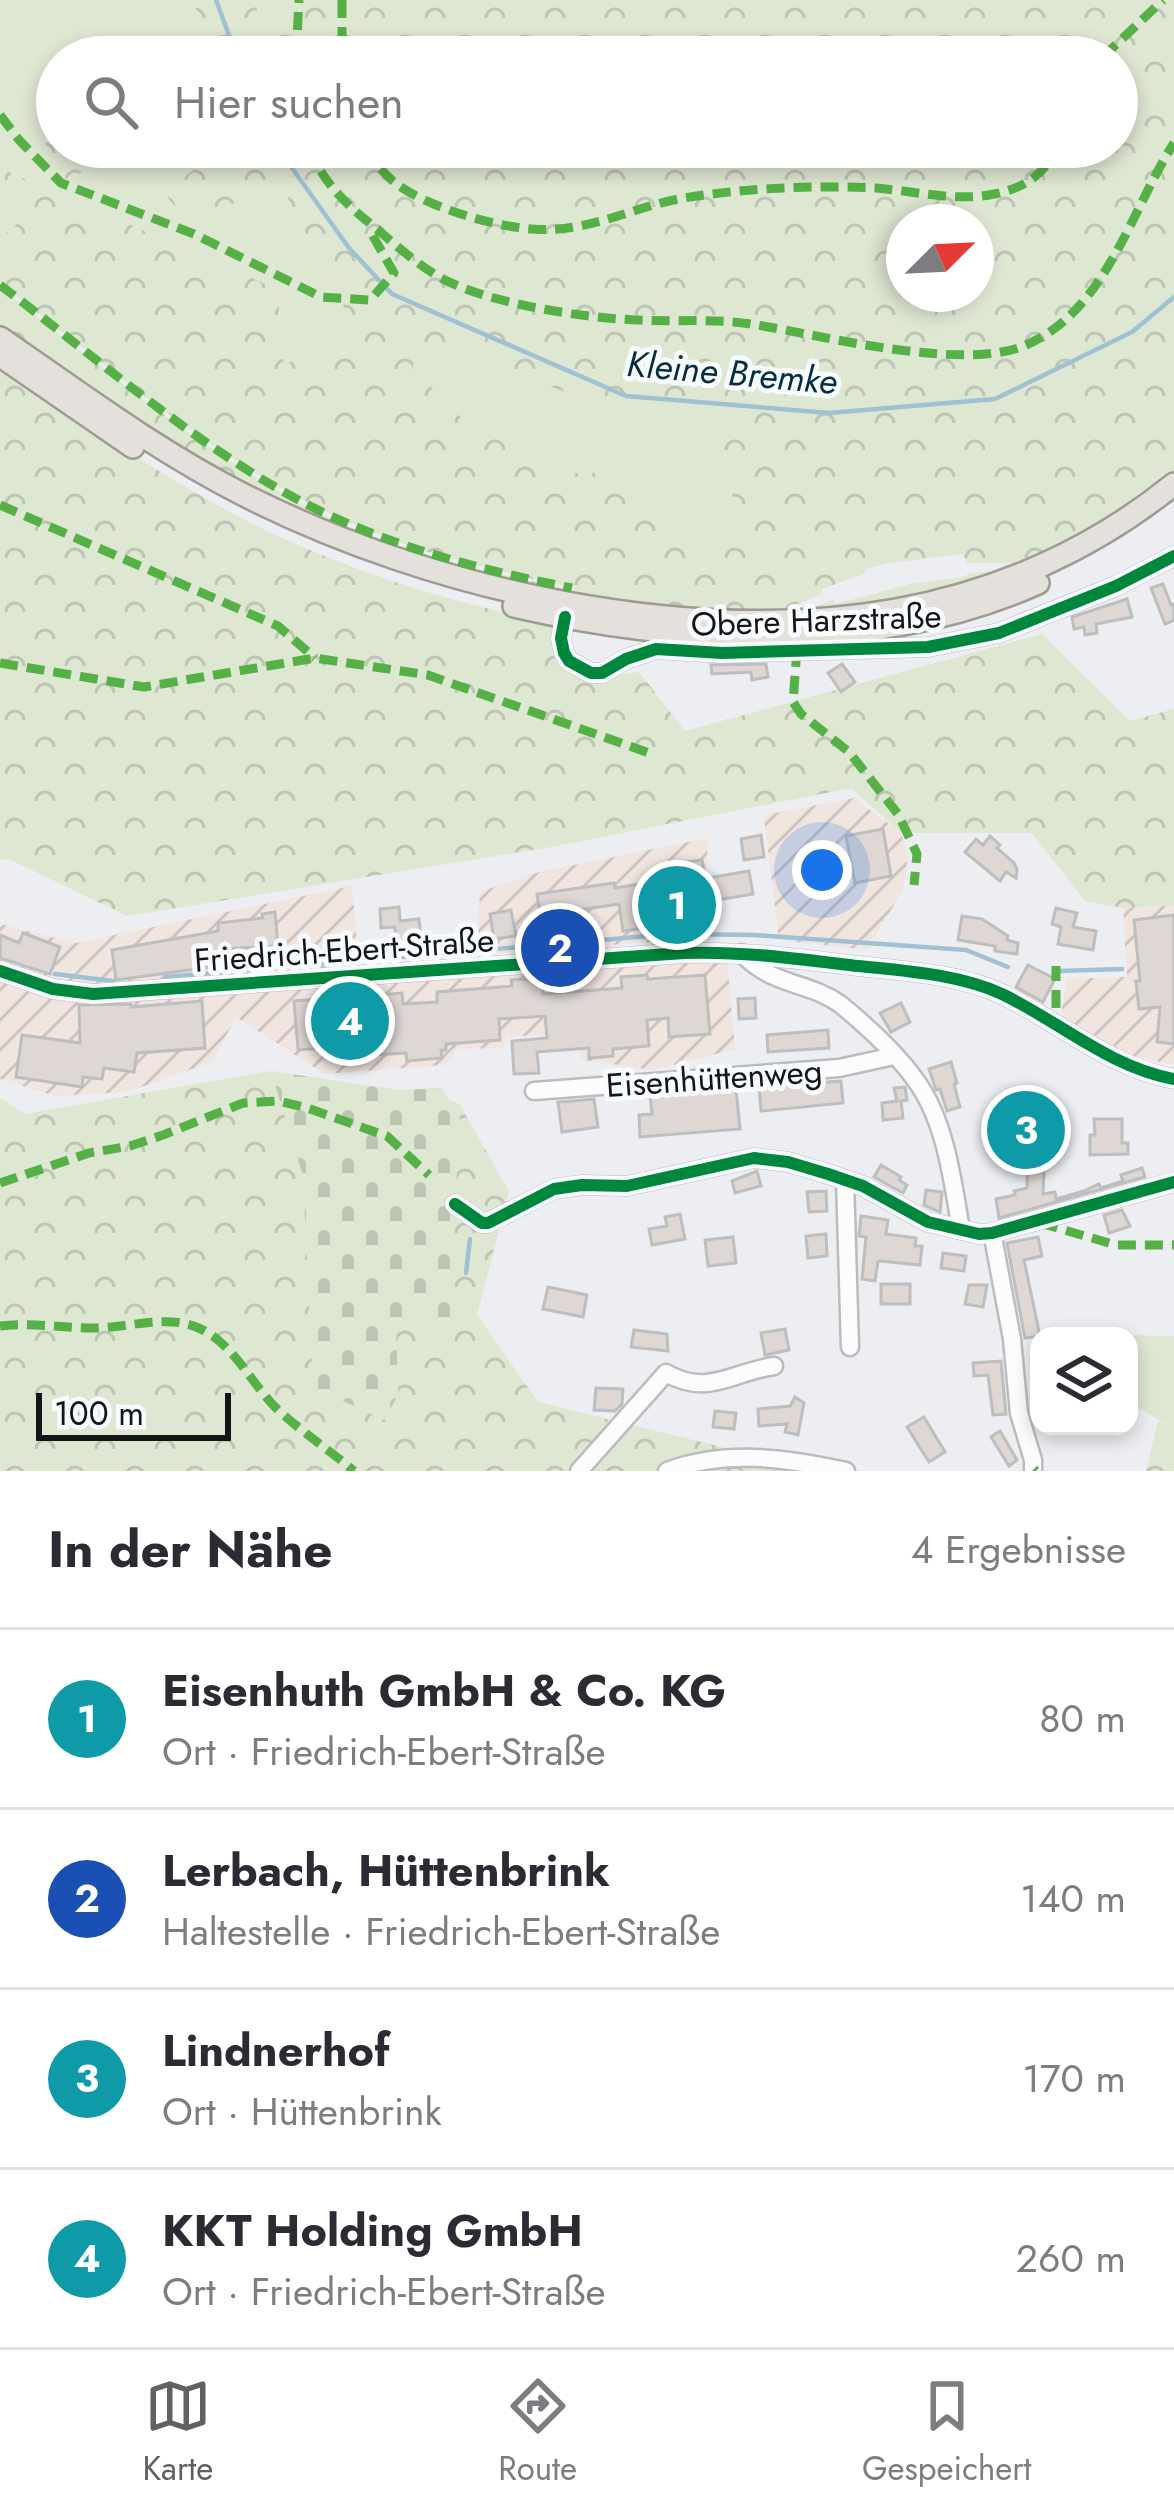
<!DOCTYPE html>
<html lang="de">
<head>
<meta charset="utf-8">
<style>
	body { margin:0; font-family:Jost,sans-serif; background:#f2f2f3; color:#2b2b33 }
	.controls { position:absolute; right:36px; bottom:36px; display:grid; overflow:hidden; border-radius:24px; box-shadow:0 6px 18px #0003 }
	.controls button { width:108px; height:108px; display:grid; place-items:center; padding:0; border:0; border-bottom:3px solid #e1e1e2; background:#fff; color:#2b2b33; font:60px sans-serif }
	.compass { position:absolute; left:886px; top:204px; width:108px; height:108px; border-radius:50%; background:#fff; box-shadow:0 6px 18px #0003; rotate:66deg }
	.scale { position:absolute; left:36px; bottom:30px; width:195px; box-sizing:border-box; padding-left:12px; border:6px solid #141517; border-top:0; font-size:33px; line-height:42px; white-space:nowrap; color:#141517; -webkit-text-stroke:9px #f8fbfe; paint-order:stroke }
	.you { position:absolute; left:822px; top:870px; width:42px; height:42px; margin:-30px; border:9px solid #fff; border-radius:50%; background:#1a73e8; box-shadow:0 0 0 18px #1a73e833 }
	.badge { display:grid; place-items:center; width:78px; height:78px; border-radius:50%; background:#606163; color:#fff; font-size:39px; font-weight:700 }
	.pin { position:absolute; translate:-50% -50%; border:6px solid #fff; box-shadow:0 3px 12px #0006 }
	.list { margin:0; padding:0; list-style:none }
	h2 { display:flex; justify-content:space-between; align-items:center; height:156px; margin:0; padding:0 48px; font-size:51px }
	h2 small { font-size:39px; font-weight:400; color:#7c7c81 }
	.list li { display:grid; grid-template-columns:78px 1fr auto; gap:36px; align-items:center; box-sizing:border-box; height:180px; padding:0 48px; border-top:3px solid #e1e1e2 }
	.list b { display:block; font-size:45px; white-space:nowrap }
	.list p { margin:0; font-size:39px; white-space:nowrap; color:#7c7c81 }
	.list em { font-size:39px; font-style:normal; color:#7c7c81 }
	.icon { flex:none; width:66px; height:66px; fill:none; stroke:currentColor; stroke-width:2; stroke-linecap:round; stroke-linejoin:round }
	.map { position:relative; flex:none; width:1174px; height:1471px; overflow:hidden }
	.search { position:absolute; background:#fff; box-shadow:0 6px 18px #0003; left:36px; right:36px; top:36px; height:132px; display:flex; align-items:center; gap:30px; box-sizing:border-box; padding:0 42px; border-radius:66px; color:#7c7c81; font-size:45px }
	.sheet { height:876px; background:#fff }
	nav { display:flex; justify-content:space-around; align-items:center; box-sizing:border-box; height:168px; border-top:3px solid #e1e1e2; background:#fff; font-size:33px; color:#7c7c81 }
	nav a { display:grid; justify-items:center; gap:6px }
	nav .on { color:#606163 }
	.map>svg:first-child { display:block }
	.industrial { fill:url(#industrial-furrows) }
	.green { fill:#dee7d2 }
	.forest { fill:url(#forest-crowns); fill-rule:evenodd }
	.cemetery { fill:url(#cemetery-stones) }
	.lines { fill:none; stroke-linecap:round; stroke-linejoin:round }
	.stream { stroke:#a0c0d4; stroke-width:4.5 }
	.building { fill:#ded7d4; stroke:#bdbebe; stroke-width:3 }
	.minor-casing { stroke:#bbbcbf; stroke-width:21 }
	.major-casing { stroke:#9e9b92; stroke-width:26 }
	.minor { stroke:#fcfcfd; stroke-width:16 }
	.major { stroke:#e4e1dc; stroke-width:21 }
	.quiet { stroke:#55b145; stroke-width:9; stroke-dasharray:18 9; stroke-linecap:butt }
	.cycleway-casing { stroke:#f8fbfe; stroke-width:20 }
	.cycleway { stroke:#00873e; stroke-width:12 }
	.labels { text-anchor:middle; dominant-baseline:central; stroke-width:10; stroke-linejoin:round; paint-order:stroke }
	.street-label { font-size:33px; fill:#141517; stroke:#f8fbfe }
	.water-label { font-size:36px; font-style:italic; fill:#052d40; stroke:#f8fbfe }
</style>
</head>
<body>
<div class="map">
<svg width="1174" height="1471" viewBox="0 0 1174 1471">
	<defs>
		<pattern id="industrial-furrows" width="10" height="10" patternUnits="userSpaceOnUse" patternTransform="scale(3)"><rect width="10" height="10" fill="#f1e5e0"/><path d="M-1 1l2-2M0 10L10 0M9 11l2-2" fill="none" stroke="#cec4bf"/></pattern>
		<pattern id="forest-crowns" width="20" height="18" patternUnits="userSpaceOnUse" patternTransform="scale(3)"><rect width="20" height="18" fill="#dee7d2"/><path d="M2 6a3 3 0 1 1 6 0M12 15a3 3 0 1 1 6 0" fill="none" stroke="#bec5b4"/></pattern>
		<pattern id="cemetery-stones" width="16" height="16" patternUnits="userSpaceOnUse" patternTransform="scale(3)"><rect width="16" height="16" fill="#dee7d2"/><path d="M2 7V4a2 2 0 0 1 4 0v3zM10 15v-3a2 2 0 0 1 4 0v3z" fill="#bec5b4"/></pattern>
	</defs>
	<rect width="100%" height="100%" fill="#eceef1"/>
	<g class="industrial">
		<path d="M854,798L901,833L908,855L903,890L867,950L779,940L764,815Z"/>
		<path d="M708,838L704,938L476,955L480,892L539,872Z"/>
		<path d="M352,886L359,965L110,987L52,983L0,964V924L76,943Z"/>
		<path d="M1174,905V1065L1133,1056L1061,1017L1066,979L1127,977L1123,908Z"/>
		<path d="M727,958L735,1049L654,1070L582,1060L575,1033L505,1037L504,1048L457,1049L446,1065L325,1074L236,1017L212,1062L127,1092L55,1096L0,1079V977L74,1001L231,995L571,967Z"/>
	</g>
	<g class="green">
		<path d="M0,0H192L215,49L200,57H57V134L45,140L66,179L142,147H186L202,164L280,183L362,341L283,365L277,289L0,168Z"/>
		<path d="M254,0H281L276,57H272Z"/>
		<path d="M0,176L30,213L0,239Z"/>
		<path d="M414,343L474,358L736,411L722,440L740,537L692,535L613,473H568L513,438L473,431L413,368Z"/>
		<path d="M989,571L1005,572L911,599L802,612L832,600L836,604L910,584L963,577L970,573Z"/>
		<path d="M1116,1335L1174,1336V1430L1129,1401V1336Z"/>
	</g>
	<g class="forest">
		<path d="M192,0H254L272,57H200L215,48Z"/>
		<path d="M281,0H1174V475L1135,505L1028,563H968L961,554L890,563L865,569L866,573L822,589V594L773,614L694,611L579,596L572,587C494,571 415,553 342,519C219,464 107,365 0,284V239L29,213L0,176V168L277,289L284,364L361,340L280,183L189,223L163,192L202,164L186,147H1117V57H276ZM904,222H976V294H904ZM414,344L474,358L622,413L719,407L735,411L722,440L740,537L691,535L613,473H567L513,438L473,430L413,368Z"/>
		<path d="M57,134V147H142L66,179L44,141Z"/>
		<path d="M0,288C97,362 192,444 300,503C383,549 479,571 571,589L576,597L525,587L343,531L212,470L0,329Z"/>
		<path d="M0,364C75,416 149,469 230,512C329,565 440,600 549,622L591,678L639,672L685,731L1042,634L1130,721L1174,709V905L1123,908L1085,901L1032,833H901L851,788L551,847L127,916L11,860L0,859Z"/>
		<path d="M271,1071L398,1090L442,1088L448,1099L460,1105L509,1191L477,1315L538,1402L820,1471H0V1098L25,1114Z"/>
		<path d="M1158,1421L1174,1430V1471H1146Z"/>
	</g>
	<path class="cemetery" d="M271,1071L398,1090L442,1088L448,1099L460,1105L450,1322L396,1321L398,1395L384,1420L313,1387L303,1176Z"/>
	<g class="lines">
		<g class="stream">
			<path d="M216,0L237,57"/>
			<path d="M277,147L349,248L392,294L626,396L829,413L995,399L1132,332L1174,297"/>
			<path d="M1058,971L1122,969"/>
			<path d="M55,974L113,981"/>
			<path d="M166,977L672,934L755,935L966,950L1008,967"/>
			<path d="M466,1273L470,1239"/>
		</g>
	</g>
	<g class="building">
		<path d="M1163,584L1171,605L1174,604V620L1165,624L1151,588Z"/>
		<path d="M1127,599L1132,617L1096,624L1097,633L1085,635L1084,627L1074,629L1072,617Z"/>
		<path d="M766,664L768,677L752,680L751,672L712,674L711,665Z"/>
		<path d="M842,664L855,682L841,692L828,673Z"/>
		<path d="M883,829L891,876L855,883L846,836Z"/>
		<path d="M761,835L764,857L744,860L741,839Z"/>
		<path d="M990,836L1000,845L997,848L1014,863L1017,869L1016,878L1006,872L1000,881L965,852L976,839L983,845Z"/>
		<path d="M702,860L705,876L683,880L680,863Z"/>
		<path d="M749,871L753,894L711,901L708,878Z"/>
		<path d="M658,881L659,891L689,886L694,920L623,931L619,904L572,911L575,931L543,935L537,894L614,883L615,888Z"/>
		<path d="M399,907L400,921L419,919L421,939L396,940L395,927L381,928L380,909Z"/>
		<path d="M1056,908L1077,913L1073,927L1096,931L1093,950L1058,944L1061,927L1052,924Z"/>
		<path d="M511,910L516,936L494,939L490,914Z"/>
		<path d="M275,912L278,946L223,949L226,965L116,980L112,950L218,931V923L263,918L262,914Z"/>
		<path d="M1174,915V1044L1157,1042L1160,1007L1139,1009L1136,981H1140L1134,920Z"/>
		<path d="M962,916L982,919L1008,936L1007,940L1018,943L1017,954L995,951V946L958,940Z"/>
		<path d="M23,933L60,947L50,974L0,958V935L19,943Z"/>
		<path d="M1028,965L1055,979L1043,1002L1016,987Z"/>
		<path d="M647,975L648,979L705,975L710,1034L669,1037L668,1018L647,1020L649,1046L613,1049V1056L589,1058V1048L537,1052L539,1073L514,1074L512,1041L547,1038L545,1016L499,1019L500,1040L446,1044V1050H441L442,1058L407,1061L406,1053L356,1056L355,1046L298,1050L294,1001L402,993L403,1004L437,1002V992L512,986L511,980L542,978L543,994L622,988L621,977Z"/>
		<path d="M755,998L756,1018L739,1019L738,999Z"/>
		<path d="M202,1001L205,1048L137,1053L134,1072L104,1068L102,1079L83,1077L82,1087L16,1077L22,1035L80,1043L79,1005L131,1004V1007Z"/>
		<path d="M901,1003L910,1022L891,1032L880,1013Z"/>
		<path d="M828,1030L829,1048L768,1052L767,1035Z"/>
		<path d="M951,1062L957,1083L954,1084L960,1107L947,1111L940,1089L936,1090L929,1069Z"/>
		<path d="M841,1081L843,1103L761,1111L759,1087Z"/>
		<path d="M905,1087L907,1100L901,1101L903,1118L883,1120L882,1103L897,1101L894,1088Z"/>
		<path d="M736,1089L740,1129L640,1137L639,1115L652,1114L650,1095Z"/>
		<path d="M594,1099L598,1127L562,1132L558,1102Z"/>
		<path d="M1003,1119L1050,1120L1049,1151H1045L1043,1194L1055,1192L1056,1199L1084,1191L1099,1184L1101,1188L1123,1181L1121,1175L1142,1168L1145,1177L999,1218L996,1199L1015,1195L1014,1191L1027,1188L1028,1141H1003Z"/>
		<path d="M1094,1119H1122V1143H1128V1154L1090,1155V1135H1095Z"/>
		<path d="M881,1165L901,1177L899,1180L907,1185L903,1193L874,1177Z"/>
		<path d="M757,1171L761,1186L735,1193L732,1181Z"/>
		<path d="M926,1190L942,1192L940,1212L924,1205Z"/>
		<path d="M826,1191L827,1211L809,1212L807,1192Z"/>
		<path d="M1122,1210L1130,1226L1109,1233L1104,1215Z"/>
		<path d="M680,1214L685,1239L652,1245L649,1229L667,1226L665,1217Z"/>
		<path d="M861,1216L888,1220L886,1234L916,1238L915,1246H922L920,1265L880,1261L878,1262L875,1281L862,1279L866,1237L859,1236Z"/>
		<path d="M826,1234L827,1256L808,1258L806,1236Z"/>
		<path d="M733,1237L736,1263L708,1266L705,1240Z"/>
		<path d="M1038,1237L1042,1256L1024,1260L1040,1336L1025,1338L1007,1243Z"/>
		<path d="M943,1253L966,1256L964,1271L941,1268Z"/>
		<rect x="881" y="1284" width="29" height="20"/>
		<path d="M969,1285H987L983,1307L965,1304Z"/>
		<path d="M548,1287L587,1295L583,1317L543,1309Z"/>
		<path d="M785,1329L789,1350L765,1355L761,1333Z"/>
		<path d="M634,1330L667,1334L668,1351L631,1347Z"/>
		<path d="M1001,1361L1006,1414L993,1415L988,1375L974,1376L973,1363Z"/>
		<path d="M596,1388L623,1389L622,1404L615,1411L594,1410Z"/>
		<path d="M795,1397L804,1403L798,1435L785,1432L787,1424L759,1426L758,1409L790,1406Z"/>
		<path d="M715,1411L736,1413L734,1429L713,1427Z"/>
		<path d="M924,1417L945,1452L929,1462L907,1427Z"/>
		<path d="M1000,1431L1017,1460L1009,1466L991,1437Z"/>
	</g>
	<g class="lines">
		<g class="minor-casing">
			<g id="minor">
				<path d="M565,617L561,638L564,653L569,661L591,673H602L626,659L656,649L722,653L928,647L999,633L1116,586L1174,556"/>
				<path d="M741,953C776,988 805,980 840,1004C868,1027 899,1055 919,1085C946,1125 953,1183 961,1230"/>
				<path d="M0,971L53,989L93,994L684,953C742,951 799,959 858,966C905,971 958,974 1002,994C1060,1022 1109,1067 1174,1079"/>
				<path d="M534,1091L839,1068L894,1056"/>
				<path d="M845,1180L850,1347"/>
				<path d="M455,1204L482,1223H488L554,1189L582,1185L627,1186L754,1158L788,1162L828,1174L863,1186L928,1222L979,1234L992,1233L1174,1182"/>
				<path d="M993,1237L1012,1339L1019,1413L1033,1460V1471"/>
				<path d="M579,1471L666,1373C708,1397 732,1372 774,1366"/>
				<path d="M667,1471C725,1449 786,1458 846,1471"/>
			</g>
		</g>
		<g class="major-casing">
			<g id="major">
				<path d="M0,338C80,393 157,451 244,495C431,590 687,647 896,610C998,592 1094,549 1174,484"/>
				<path d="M5,359L133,447"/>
				<path d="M514,606C682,645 876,655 1038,583"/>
			</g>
		</g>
		<use href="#minor" class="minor"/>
		<use href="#major" class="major"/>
		<g class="quiet">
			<path d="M342,0V57"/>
			<path d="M296,57L299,0"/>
			<path d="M1103,57L1163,0"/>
			<path d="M0,115L19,140L61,183L194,234L321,297L370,300L394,273L370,231"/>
			<path d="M309,147C323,184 348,206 378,230C398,247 419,266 443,279C491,304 584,318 638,320C678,322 718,318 757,325C825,336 964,372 1026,345C1106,311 1131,210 1174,143"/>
			<path d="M365,147C373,160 382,172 394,182C426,207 492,226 532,229C587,234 631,207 684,198C746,188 813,185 876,188C914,191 956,202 994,194C1025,188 1044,175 1057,147"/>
			<path d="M0,285C97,358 201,450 308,505C391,547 481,570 572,588"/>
			<path d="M0,505L278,626L315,658"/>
			<path d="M797,649L793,702L801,714L849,752L898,814L917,854L914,885"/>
			<path d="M0,663L144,687L315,658L428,675L652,754"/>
			<path d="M1056,1008V966"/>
			<path d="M0,1183L89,1153L130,1146L163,1135L243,1103L279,1101L307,1108L387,1136L429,1175"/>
			<path d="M1040,1223L1116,1245H1174"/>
			<path d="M0,1326C31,1322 62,1328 94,1328C129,1328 172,1312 205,1331C235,1348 251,1382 274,1406C299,1430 328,1449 354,1471"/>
			<path d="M1034,1469L1036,1471"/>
		</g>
		<g class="cycleway-casing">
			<g id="cycleway">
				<path d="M565,617L561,638L564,653L569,661L591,673H602L626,659L656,649L722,653L928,647L999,633L1116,586L1174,556"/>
				<path d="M0,971L53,989L93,994L684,953C742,951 799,959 858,966C905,971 958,974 1002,994C1060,1022 1109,1067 1174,1079"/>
				<path d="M455,1204L482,1223H488L554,1189L582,1185L627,1186L754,1158L788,1162L828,1174L863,1186L928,1222L979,1234L992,1233L1174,1182"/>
			</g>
		</g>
		<use href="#cycleway" class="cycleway"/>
	</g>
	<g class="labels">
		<g class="street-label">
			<text transform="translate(816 620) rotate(-2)">Obere Harzstraße</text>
			<text transform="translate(344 950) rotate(-4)">Friedrich-Ebert-Straße</text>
			<text transform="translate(714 1078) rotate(-4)">Eisenhüttenweg</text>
		</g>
		<g class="water-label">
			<text transform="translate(732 372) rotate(5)">Kleine Bremke</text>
		</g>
	</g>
</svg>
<div class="controls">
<button><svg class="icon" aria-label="layers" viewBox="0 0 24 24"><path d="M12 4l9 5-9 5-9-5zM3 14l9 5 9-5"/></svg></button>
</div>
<svg class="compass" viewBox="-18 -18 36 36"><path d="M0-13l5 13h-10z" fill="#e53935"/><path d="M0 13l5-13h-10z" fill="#7c7c81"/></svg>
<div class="scale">100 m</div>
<div class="you"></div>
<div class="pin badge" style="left:677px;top:905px;background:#0f9aa8">1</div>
<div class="pin badge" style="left:560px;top:948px;background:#1a4fb4">2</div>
<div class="pin badge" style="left:1026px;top:1130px;background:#0f9aa8">3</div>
<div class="pin badge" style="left:350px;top:1021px;background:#0f9aa8">4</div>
<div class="search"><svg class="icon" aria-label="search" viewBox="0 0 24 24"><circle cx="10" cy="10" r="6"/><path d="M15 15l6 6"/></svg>Hier suchen</div>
</div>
<section class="sheet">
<h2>In der Nähe<small>4 Ergebnisse</small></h2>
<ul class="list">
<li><span class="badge" style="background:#0f9aa8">1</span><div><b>Eisenhuth GmbH &amp; Co. KG</b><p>Ort · Friedrich-Ebert-Straße</p></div><em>80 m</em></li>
<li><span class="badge" style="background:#1a4fb4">2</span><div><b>Lerbach, Hüttenbrink</b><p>Haltestelle · Friedrich-Ebert-Straße</p></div><em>140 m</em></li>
<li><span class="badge" style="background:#0f9aa8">3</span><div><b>Lindnerhof</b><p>Ort · Hüttenbrink</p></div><em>170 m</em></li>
<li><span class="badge" style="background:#0f9aa8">4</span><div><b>KKT Holding GmbH</b><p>Ort · Friedrich-Ebert-Straße</p></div><em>260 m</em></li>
</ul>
</section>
<nav>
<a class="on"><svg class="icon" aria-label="map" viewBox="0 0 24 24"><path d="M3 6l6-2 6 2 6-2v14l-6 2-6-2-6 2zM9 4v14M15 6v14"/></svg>Karte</a>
<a><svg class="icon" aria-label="directions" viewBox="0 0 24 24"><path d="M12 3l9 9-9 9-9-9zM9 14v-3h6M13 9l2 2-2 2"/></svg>Route</a>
<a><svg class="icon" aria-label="saved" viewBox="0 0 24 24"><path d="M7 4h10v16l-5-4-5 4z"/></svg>Gespeichert</a>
</nav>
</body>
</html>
